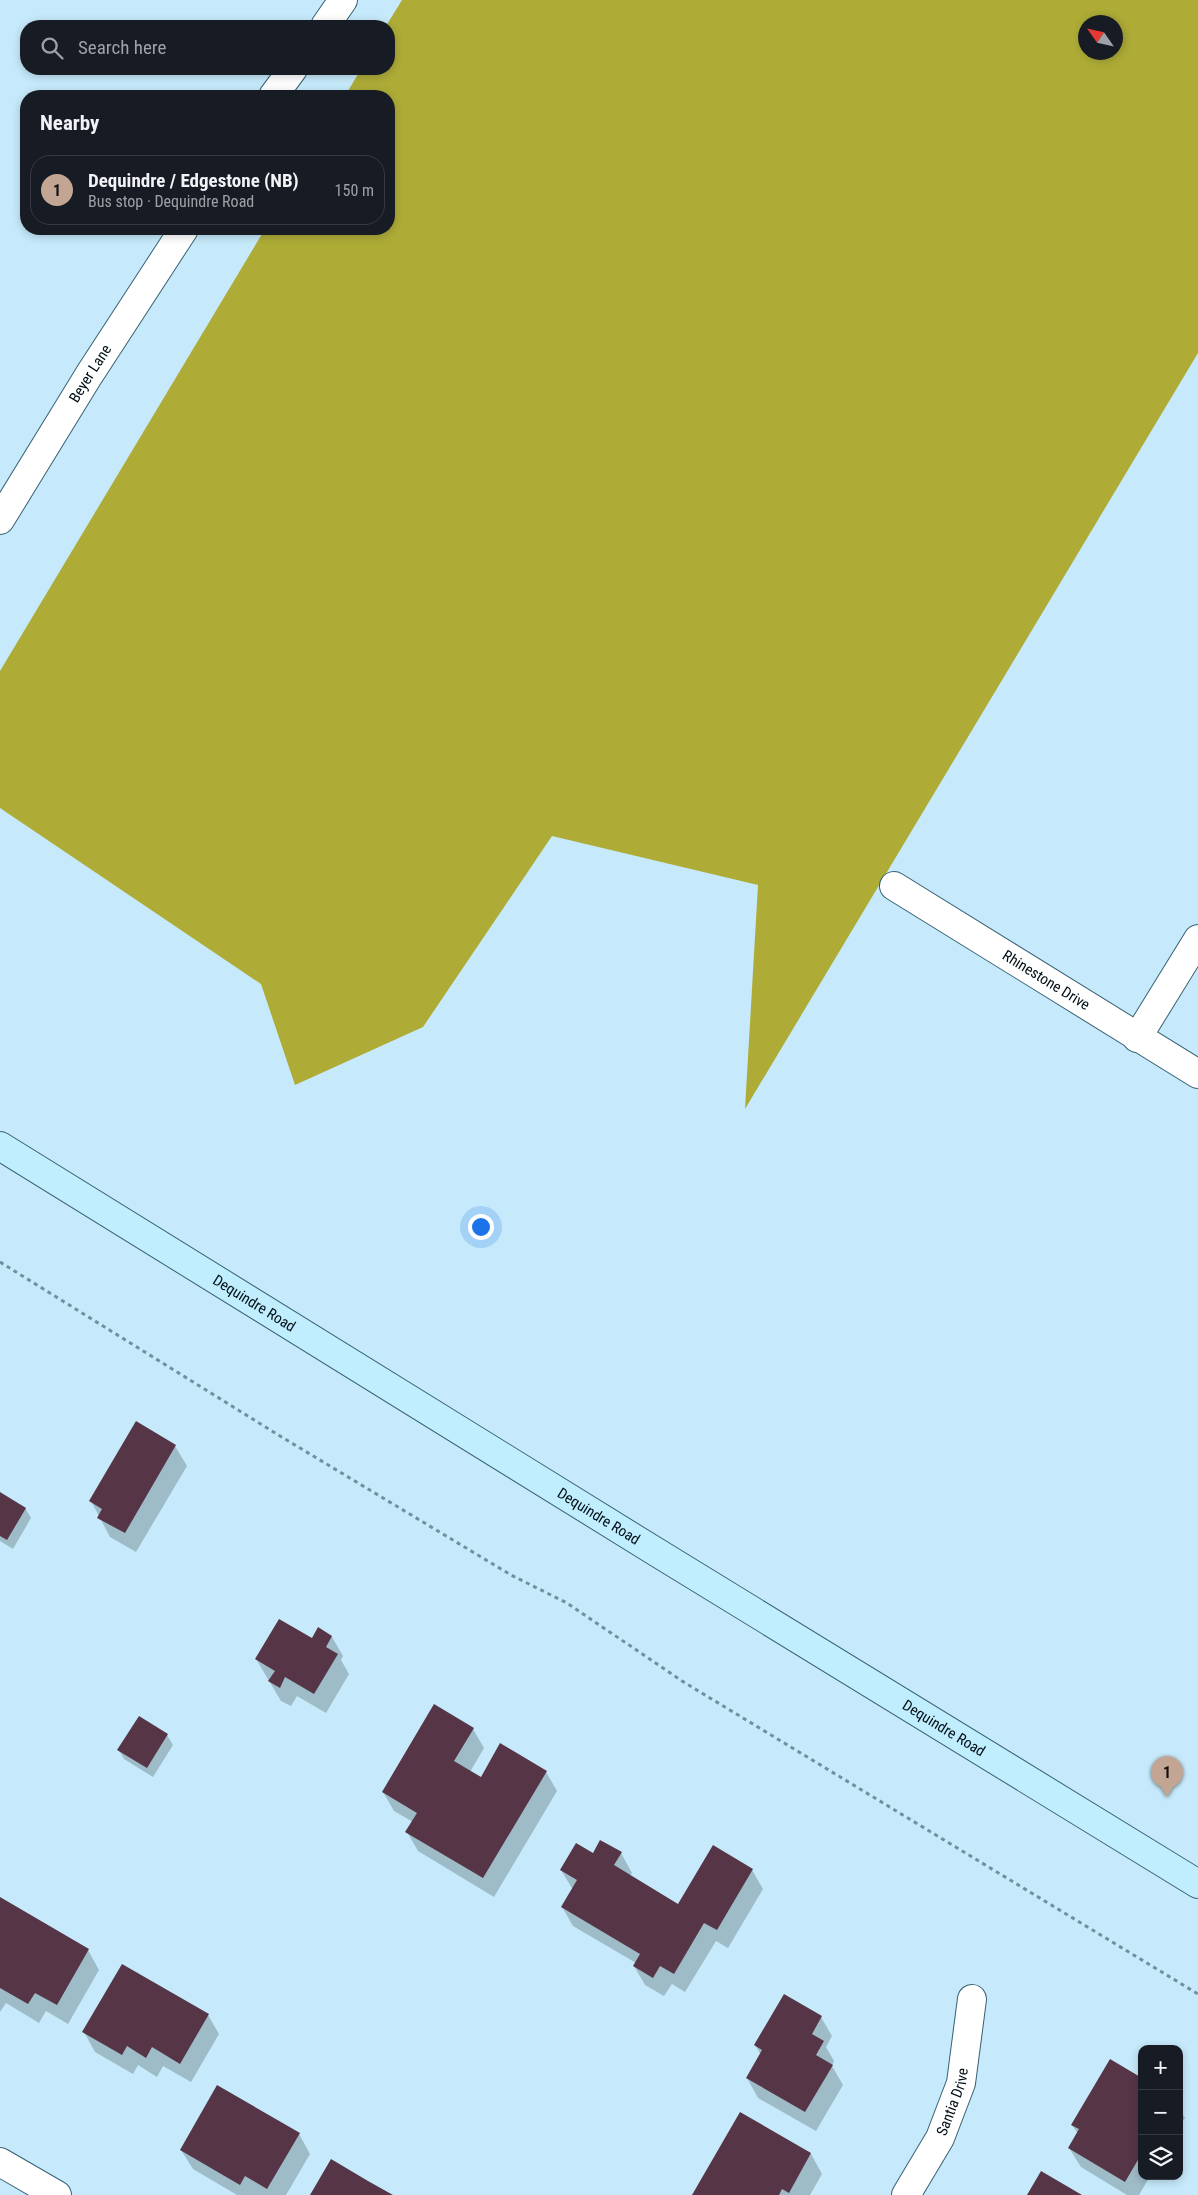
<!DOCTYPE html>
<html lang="en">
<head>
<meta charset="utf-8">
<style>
	body { margin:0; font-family:"Roboto Condensed",sans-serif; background:#242831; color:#f1f3f6 }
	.controls { position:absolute; right:15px; bottom:15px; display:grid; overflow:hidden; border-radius:10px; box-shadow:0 2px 8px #0003 }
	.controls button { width:45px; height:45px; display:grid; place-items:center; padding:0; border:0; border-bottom:1px solid #363941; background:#171b24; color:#f1f3f6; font:25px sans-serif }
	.compass { position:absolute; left:1078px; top:15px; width:45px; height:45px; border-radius:50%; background:#171b24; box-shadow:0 2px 8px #0003; rotate:304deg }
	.you { position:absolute; left:480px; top:1226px; width:18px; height:18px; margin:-12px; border:4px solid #fff; border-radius:50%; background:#1a73e8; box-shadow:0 0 0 8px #1a73e833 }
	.badge { display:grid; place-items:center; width:32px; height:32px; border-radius:50%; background:#c3a594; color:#111; font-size:16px; font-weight:700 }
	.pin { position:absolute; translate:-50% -41px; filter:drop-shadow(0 1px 2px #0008) }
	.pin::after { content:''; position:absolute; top:26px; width:18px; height:15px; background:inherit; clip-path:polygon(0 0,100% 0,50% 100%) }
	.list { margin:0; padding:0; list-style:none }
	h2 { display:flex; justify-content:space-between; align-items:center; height:65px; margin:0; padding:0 20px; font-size:21px }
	h2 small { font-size:16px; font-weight:400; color:#9ea1a6 }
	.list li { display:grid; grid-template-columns:32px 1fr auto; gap:15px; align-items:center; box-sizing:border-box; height:70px; margin:0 10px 10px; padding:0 10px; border:1px solid #363941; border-radius:20px }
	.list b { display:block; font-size:19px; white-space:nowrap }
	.list p { margin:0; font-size:16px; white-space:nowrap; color:#9ea1a6 }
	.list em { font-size:16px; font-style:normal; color:#9ea1a6 }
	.icon { flex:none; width:28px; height:28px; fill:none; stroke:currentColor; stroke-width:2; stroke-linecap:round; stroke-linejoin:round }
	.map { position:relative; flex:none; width:1198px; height:2195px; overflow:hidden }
	.search { position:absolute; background:#171b24; box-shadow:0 2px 8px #0003; left:20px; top:20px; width:375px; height:55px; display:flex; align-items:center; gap:12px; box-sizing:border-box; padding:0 18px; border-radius:20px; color:#9ea1a6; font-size:19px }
	.panel { position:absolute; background:#171b24; box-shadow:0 2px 8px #0003; left:20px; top:90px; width:375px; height:145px; border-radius:20px }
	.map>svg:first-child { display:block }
	.forest { fill:#aeac37; fill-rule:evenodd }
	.shadow { fill:#0003 }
	.building { fill:#563546 }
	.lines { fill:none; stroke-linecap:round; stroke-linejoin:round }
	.street-casing { stroke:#376173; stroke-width:30 }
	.secondary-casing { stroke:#376173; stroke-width:30 }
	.path { stroke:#748f9b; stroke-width:3; stroke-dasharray:4 4; stroke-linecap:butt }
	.street { stroke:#fff; stroke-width:28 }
	.secondary { stroke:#c1eefe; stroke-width:28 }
	.labels { text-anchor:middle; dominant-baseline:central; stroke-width:5; stroke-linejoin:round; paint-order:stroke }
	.street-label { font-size:15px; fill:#010f16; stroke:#c6eafb }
</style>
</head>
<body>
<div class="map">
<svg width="1198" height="2195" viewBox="0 0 1198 2195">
	<rect width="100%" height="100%" fill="#c6eafb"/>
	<path class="forest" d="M402,0H1198V353L745,1109L758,885L552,836L423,1027L295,1085L261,984L0,808V671L265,229H389V96H345L361,69H389V26H386ZM1086,22H1116V52H1086Z"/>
	<g class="shadow">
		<path d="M136,1423L175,1446L187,1466L136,1552L110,1537L91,1501Z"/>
		<path d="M0,1493L25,1508L31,1518L13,1549L0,1541Z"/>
		<path d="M318,1629L332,1637L343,1656L341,1660L349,1674L326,1713L297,1696L291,1706L281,1701L256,1659L312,1640Z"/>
		<path d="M139,1717L167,1735L173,1745L153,1777L124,1759L119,1750Z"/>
		<path d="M473,1729L484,1748L470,1772L481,1778L546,1772L557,1791L494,1897L418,1851L407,1832L413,1822L394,1811L383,1792Z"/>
		<path d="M621,1853L632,1873L630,1876L679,1906L752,1870L763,1889L728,1948L716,1941L685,1992L672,1984L664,1996L645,1985L634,1966L636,1963L573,1926L562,1907L573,1890L561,1870L593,1855Z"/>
		<path d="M0,1899L88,1950L99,1970L68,2024L46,2011L39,2023L6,2003L0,2012Z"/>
		<path d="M208,2015L219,2034L191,2082L163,2066L157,2077L138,2065L133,2074L95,2052L84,2032Z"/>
		<path d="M821,2017L832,2036L826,2047L834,2061L832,2066L843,2085L816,2131L758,2098L747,2078L761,2055L755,2045Z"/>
		<path d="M1142,2080V2176H1150L1139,2195H1127L1081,2167L1069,2148L1078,2134L1072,2125Z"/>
		<path d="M1179,2108L1185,2118L1179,2127Z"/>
		<path d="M741,2114L811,2154L822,2174L810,2195H694Z"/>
		<path d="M299,2134L310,2154L286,2195H237L193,2169L181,2150Z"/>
	</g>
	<g class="building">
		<path d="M136,1421L176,1445L125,1533L97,1518L102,1509L89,1501Z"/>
		<path d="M0,1492L26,1508L7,1540L0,1536Z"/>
		<path d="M279,1619L312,1638L318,1627L332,1636L326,1647L338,1654L314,1694L285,1677L280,1688L268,1681L275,1671L255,1659Z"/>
		<path d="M434,1704L474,1728L454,1761L481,1777L500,1743L547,1771L483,1878L405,1832L417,1813L382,1792Z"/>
		<path d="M139,1716L168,1734L147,1768L117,1750Z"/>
		<path d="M600,1840L622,1852L614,1865L678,1904L713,1845L753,1869L717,1930L704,1923L674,1974L660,1966L653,1978L633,1966L640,1954L561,1907L577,1880L560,1870L576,1843L593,1853Z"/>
		<path d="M0,1897L89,1949L57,2005L35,1993L28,2004L0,1988Z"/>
		<path d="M122,1964L209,2014L180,2064L152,2047L146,2058L127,2046L122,2055L82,2032Z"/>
		<path d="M784,1994L822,2016L812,2034L824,2041L816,2055L833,2065L805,2112L746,2078L762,2050L754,2045Z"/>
		<path d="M1110,2059L1142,2078V2153L1125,2182L1068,2148L1079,2129L1071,2125Z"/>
		<path d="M217,2085L300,2133L267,2189L245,2176L240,2185L180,2150Z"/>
		<path d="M740,2112L811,2153L789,2193L782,2189L779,2195H692Z"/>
		<path d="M331,2159L368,2181L393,2195H310Z"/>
		<path d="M1041,2171L1082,2195H1027Z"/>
	</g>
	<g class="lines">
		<g class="street-casing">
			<g id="street">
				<path d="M325,26L343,0"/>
				<path d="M273,96L293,69"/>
				<path id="s1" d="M0,520L89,375L184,229"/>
				<path id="s2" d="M894,886L1198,1074"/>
				<path d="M1137,1038L1198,939"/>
				<path d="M0,2162L57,2195"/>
				<path id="s3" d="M906,2195L940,2138L961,2083L972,1999"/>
			</g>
		</g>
		<g class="secondary-casing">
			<g id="secondary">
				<path id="s4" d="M0,1146L653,1550L1198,1884"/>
			</g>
		</g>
		<path class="path" d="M0,1262L280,1436L511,1575L567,1603L682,1681L1198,1994"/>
		<use href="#street" class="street"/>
		<use href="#secondary" class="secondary"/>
	</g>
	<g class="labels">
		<g class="street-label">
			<text stroke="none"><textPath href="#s1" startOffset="172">Beyer Lane</textPath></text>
			<text stroke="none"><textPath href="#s2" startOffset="179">Rhinestone Drive</textPath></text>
			<text stroke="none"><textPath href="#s4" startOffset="299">Dequindre Road</textPath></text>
			<text stroke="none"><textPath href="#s4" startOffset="704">Dequindre Road</textPath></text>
			<text stroke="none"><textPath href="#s4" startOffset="1109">Dequindre Road</textPath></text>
			<text stroke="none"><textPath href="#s3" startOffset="105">Santia Drive</textPath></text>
		</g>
	</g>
</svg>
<div class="controls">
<button>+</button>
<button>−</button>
<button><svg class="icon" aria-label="layers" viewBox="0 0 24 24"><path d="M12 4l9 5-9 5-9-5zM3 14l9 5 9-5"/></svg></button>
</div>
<svg class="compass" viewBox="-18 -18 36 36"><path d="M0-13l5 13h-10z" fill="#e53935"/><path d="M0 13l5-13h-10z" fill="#9ea1a6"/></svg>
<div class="you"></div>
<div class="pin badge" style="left:1167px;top:1797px">1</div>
<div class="search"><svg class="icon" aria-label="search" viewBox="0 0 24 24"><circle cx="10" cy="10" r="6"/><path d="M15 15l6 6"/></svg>Search here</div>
<section class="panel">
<h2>Nearby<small></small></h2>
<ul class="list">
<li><span class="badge">1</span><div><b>Dequindre / Edgestone (NB)</b><p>Bus stop · Dequindre Road</p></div><em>150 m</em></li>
</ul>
</section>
</div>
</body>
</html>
